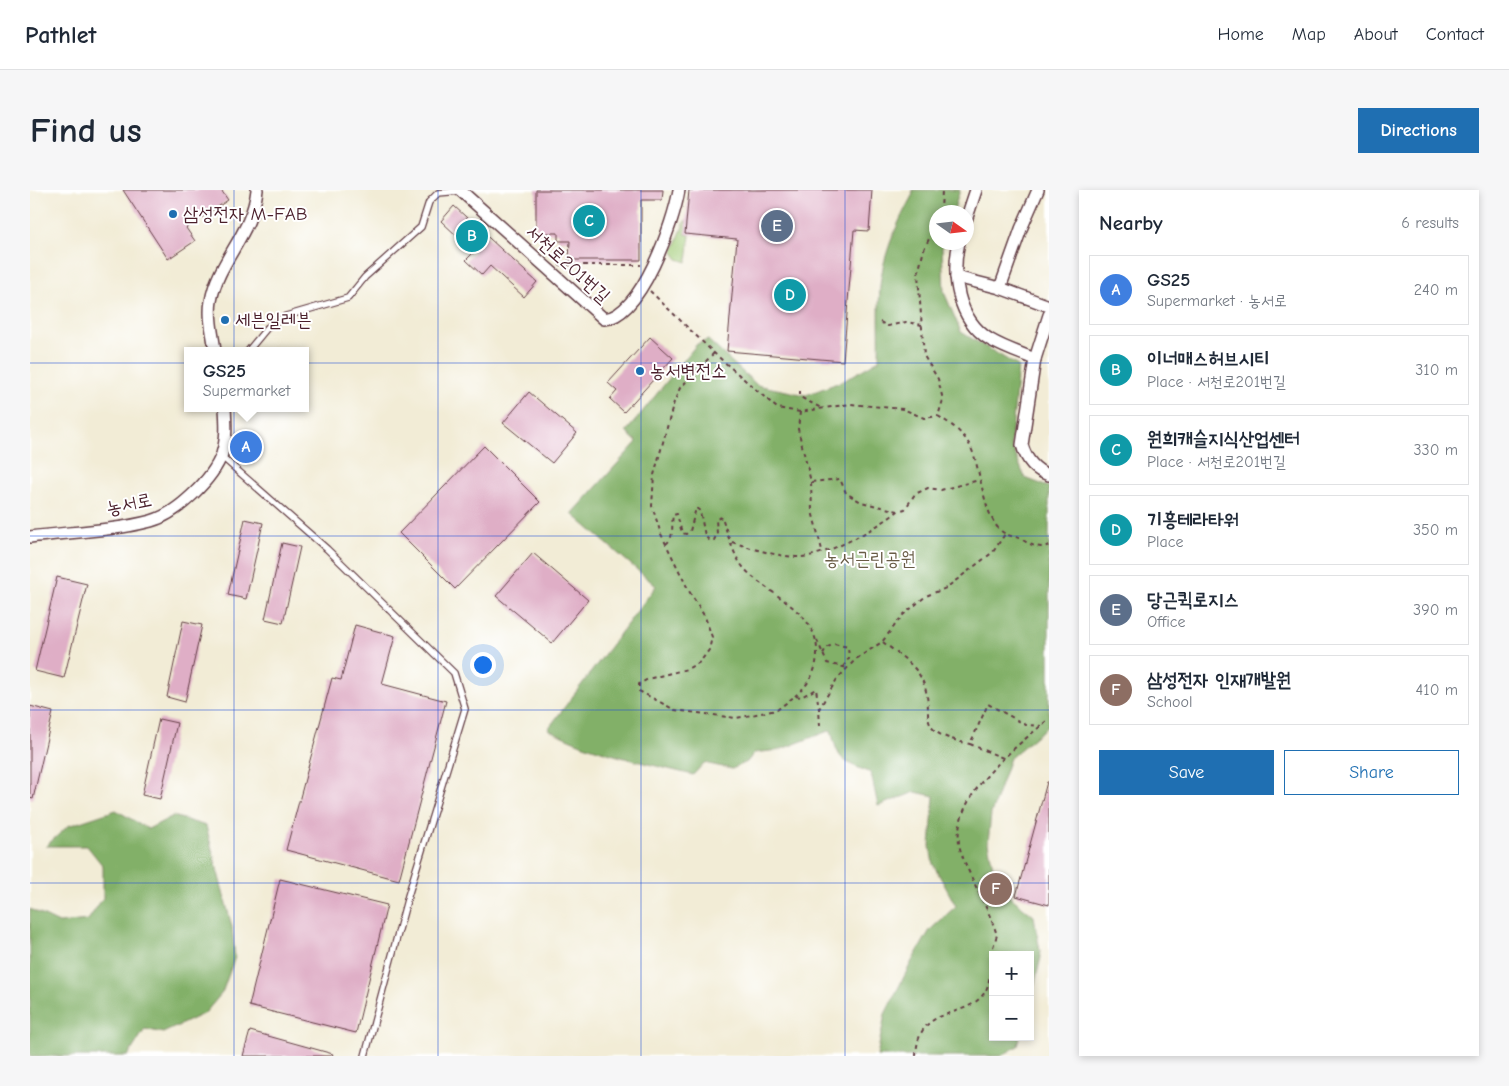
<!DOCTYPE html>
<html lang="en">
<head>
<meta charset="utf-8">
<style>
	body { margin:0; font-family:"Comic Neue","Poor Story",sans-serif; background:#f6f6f7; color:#1f2937 }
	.controls { position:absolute; right:15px; bottom:15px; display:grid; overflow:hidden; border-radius:0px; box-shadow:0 2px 8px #0003 }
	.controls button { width:45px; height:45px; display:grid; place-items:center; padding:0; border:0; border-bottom:1px solid #e0e1e3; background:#fff; color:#1f2937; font:25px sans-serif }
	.compass { position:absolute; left:899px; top:15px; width:45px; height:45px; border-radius:50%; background:#fff; box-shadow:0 2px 8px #0003; rotate:104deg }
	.you { position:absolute; left:452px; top:474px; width:18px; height:18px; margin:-12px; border:4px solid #fff; border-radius:50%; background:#1a73e8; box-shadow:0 0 0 8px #1a73e833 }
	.badge { display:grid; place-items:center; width:32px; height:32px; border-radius:50%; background:#1f6fb2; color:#fff; font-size:16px; font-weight:700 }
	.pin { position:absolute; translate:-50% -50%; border:2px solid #fff; box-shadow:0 1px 5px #0006 }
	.popup { position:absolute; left:154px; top:157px; width:125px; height:65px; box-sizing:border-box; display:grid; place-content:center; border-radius:0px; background:#fff; filter:drop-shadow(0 1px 4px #0005); font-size:16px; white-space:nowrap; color:#747a83 }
	.popup b { font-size:19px; color:#1f2937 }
	.popup::after { content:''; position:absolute; left:50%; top:100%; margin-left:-10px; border:10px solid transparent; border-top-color:#fff }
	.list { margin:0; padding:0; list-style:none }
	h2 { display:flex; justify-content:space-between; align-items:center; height:65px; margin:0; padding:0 20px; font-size:21px }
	h2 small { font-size:16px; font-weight:400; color:#747a83 }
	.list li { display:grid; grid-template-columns:32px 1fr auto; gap:15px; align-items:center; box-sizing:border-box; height:70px; margin:0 10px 10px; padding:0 10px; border:1px solid #e0e1e3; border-radius:0px }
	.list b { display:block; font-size:19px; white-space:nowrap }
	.list p { margin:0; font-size:16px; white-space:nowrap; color:#747a83 }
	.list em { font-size:16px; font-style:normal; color:#747a83 }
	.actions { display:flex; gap:10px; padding:15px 20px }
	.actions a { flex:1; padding:11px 0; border:1px solid #1f6fb2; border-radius:0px; text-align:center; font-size:18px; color:#1f6fb2 }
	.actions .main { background:#1f6fb2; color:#fff }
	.map { position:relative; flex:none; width:1019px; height:866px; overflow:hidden; border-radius:0px }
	header { display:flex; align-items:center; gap:30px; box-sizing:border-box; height:70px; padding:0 25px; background:#fff; border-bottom:1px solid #e0e1e3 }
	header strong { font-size:24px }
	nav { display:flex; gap:28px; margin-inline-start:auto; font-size:18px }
	.intro { display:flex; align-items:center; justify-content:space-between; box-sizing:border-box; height:120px; padding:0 30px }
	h1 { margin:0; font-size:35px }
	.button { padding:12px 22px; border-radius:0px; background:#1f6fb2; color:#fff; font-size:18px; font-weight:700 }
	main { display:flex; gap:30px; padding:0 30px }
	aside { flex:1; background:#fff; border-radius:0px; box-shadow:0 2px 8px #0003 }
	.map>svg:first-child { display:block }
	.green { fill:#a3cc78; stroke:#767652 }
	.forest { fill:#82b068; stroke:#66684a }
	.building { fill:#dfaec6 }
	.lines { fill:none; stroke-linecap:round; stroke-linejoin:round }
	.service-casing { stroke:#633e45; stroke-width:8 }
	.minor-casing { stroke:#633e45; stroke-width:14 }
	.path { stroke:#633e45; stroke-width:2; stroke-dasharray:4 4; stroke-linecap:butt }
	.service { stroke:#fff; stroke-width:5.5 }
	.minor { stroke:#fff; stroke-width:11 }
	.grid { fill:none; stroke:#1d4ed8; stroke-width:1; stroke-opacity:0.55 }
	.poi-dot { fill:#1f6fb2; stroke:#fff; stroke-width:2 }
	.labels { text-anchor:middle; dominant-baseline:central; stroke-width:4; stroke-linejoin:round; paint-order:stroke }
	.poi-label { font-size:19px; fill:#4a1f2b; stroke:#fff; text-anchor:start }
	.street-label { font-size:19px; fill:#4a1f2b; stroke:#fff }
	.park-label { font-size:19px; fill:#695c46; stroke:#fff }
</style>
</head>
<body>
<header>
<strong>Pathlet</strong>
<nav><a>Home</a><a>Map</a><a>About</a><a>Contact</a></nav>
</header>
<div class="intro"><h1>Find us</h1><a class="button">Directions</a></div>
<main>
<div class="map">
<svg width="1019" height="866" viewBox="0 0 1019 866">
	<rect width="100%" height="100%" fill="#fff"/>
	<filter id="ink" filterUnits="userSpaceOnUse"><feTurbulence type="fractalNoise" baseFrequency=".02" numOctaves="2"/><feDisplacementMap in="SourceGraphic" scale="10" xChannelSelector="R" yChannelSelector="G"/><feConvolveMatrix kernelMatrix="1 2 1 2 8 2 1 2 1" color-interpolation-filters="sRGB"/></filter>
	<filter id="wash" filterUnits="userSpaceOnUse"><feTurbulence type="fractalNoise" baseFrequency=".0096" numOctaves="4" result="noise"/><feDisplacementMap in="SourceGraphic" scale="20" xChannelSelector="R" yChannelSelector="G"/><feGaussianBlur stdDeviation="1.12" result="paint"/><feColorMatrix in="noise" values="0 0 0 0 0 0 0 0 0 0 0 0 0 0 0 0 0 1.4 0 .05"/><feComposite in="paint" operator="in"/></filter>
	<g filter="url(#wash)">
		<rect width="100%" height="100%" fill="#f2ecd6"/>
		<path class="green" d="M655,31H657L655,44L660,45L657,72L648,69L643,62Z"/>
		<g class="forest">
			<path d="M882,0H930L923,22H906V52L914,53L912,58L914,102L931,142L988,176L981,254L995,288L1019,297V535L980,568L961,624L958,653L963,677L973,701L1004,726L1011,767L1000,813V765H963V847H990L988,856L971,866H847L855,824L882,771L900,740L926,716L903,674L900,656L904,606L885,602L848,616L841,583C810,570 809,572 801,540L749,560L724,563L717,572L702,579L674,573L663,585C615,573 563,563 518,539L626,396L542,324L607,252L596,242L667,154L678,150L727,195L776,205L815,190L849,170C850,145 848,120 850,96C853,64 868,31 883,4Z"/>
			<path d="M86,620L118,639L143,626L176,636L202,737L205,767L192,803L175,823L133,843L115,839L98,866H0V719L29,733L58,730L73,708V676L57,656H16L38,636Z"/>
		</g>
		<g id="blocks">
			<g class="building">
				<path d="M93,0H191L198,10L156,38L165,51L138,69Z"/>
				<path d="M506,0H633L632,10H611V70H539L540,51H528V43H506Z"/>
				<path d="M659,0H842L839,41L824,40L813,171L697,161L707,49L655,44Z"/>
				<path d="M424,16L507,92L494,107L460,76L452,85L436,70L444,62L411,31Z"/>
				<path d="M620,147L643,168L594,222L580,209L587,201L578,193Z"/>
				<path d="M499,202L547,243L522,273L473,233Z"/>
				<path d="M454,256L510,312L425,399L369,343Z"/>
				<path d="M215,329L233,333L216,409L198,405Z"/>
				<path d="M252,353L270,357L253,433L235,429Z"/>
				<path d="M503,363L558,410L522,453L466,406Z"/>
				<path d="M27,387L57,394L34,488L5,481Z"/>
				<path d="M153,431L172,435L155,512L137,507Z"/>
				<path d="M325,435L365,446L352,494L416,511L369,690L256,660L302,488L311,490Z"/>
				<path d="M0,516L23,522L3,609L0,608Z"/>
				<path d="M129,529L147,533L130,609L112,605Z"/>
				<path d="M1017,592H1019V715L986,706Z"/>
				<path d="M250,689L357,715L326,843L219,816Z"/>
				<path d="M220,841L303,864L302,866H213Z"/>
			</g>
		</g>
	</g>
	<g filter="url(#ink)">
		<use href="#blocks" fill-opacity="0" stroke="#633e45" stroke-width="1"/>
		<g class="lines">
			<g class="service-casing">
				<g id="service">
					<path d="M218,161L237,138L256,126L318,108L335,87L391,37L399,12L408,3L430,1"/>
					<path d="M191,266L297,359L424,483L435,519L378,706L335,866"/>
				</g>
			</g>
			<g class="minor-casing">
				<g id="minor">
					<path d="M430,0L574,129C611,127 644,31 649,0"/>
					<path d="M936,30L946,0"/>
					<path d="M929,52C921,87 928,129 959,149C974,158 990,163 1005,169"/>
					<path d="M926,87L970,98L1019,116"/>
					<path d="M970,98L991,39L1008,0"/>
					<path d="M1019,125L1005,169L992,255C996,269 1004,280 1019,285"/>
					<path d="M185,161C183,144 178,127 181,111C188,70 222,45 227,0"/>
					<path d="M0,347C40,342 83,341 121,331C147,324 183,289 192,264C197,249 196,233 195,218"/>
				</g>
			</g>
			<g class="path">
				<path d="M911,22L912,0"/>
				<path d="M906,35L894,59L888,84L894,166L908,189L913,210L908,226C921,234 931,241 939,254C952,276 952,333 976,344C981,347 986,346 991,349C999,354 1009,360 1019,355"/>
				<path d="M529,75H611"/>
				<path d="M620,101L684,163L747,218L770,222L820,214L873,219L894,228L908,226"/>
				<path d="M850,132L858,136L876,132L892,135"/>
				<path d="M684,163L650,198L644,212L624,285L622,316L631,344L659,401L675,427L682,447L679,460L670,472L657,479L618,489L609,494V501L645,520L706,528L747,520L765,506L771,507L786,499L789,519"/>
				<path d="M770,201V207L791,218"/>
				<path d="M770,222L768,239L781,292L810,289L816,303L831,312L868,321L875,319L885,304L898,298L911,300L949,290"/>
				<path d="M781,292L782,321L792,360"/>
				<path d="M702,352C724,359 745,366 768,367C794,368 849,337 868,321"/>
				<path d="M636,354C645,347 641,335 643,325L647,324L652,343L656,344L660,341L666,318L670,321L675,346L679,350H684L687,344L686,329L692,327C697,342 703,365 713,377C736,405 789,420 787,464C786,483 779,494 765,506"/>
				<path d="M787,450L797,473L817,478"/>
				<path d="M853,452C865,462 882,472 890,486C911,524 875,540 940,554"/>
				<path d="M793,464L796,458L804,454L818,457L819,468L813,477"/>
				<path d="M790,536L789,519L807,489L826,469L852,452L873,425L896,406L916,398L963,362L975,344"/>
				<path d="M973,568L940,554L958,514L996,535L1011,536"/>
				<path d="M964,765L963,757L967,745C958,717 942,692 932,665C912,611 985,558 1019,529"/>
				<path d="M886,866C888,812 934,833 955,802C960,794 959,783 963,775"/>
			</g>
			<use href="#service" class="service"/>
			<use href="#minor" class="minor"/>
		</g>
	</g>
	<path class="grid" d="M204,0V866M408,0V866M611,0V866M815,0V866M0,173H1019M0,346H1019M0,520H1019M0,693H1019"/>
	<g class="poi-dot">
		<circle cx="143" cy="24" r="5"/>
		<circle cx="195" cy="130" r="5"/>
		<circle cx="610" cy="181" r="5"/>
	</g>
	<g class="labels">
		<g class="poi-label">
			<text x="153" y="24">삼성전자 M-FAB</text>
			<text x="205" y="130">세븐일레븐</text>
			<text x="620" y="181">농서변전소</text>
		</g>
		<g class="street-label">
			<text transform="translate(538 74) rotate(42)">서천로201번길</text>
			<text transform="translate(99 314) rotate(-12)">농서로</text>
		</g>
		<g class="park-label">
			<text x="840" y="369">농서근린공원</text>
		</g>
	</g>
</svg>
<div class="controls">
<button>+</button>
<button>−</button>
</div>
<svg class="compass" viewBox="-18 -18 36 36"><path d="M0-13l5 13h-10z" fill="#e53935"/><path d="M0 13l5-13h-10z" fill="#747a83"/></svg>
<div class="you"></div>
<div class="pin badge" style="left:216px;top:257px;background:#3f7fe0">A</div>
<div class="popup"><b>GS25</b>Supermarket</div>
<div class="pin badge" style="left:442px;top:46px;background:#0f9aa8">B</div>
<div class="pin badge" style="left:559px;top:31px;background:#0f9aa8">C</div>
<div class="pin badge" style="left:760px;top:105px;background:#0f9aa8">D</div>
<div class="pin badge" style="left:747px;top:36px;background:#5c6f8a">E</div>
<div class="pin badge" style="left:966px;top:699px;background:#8d6e63">F</div>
</div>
<aside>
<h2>Nearby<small>6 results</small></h2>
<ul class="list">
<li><span class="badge" style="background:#3f7fe0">A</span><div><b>GS25</b><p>Supermarket · 농서로</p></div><em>240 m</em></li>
<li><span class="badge" style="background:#0f9aa8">B</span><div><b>이너매스허브시티</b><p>Place · 서천로201번길</p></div><em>310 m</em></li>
<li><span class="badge" style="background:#0f9aa8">C</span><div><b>원희캐슬지식산업센터</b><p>Place · 서천로201번길</p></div><em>330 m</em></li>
<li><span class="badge" style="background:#0f9aa8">D</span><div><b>기흥테라타워</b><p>Place</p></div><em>350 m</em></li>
<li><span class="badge" style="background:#5c6f8a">E</span><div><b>당근퀵로지스</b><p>Office</p></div><em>390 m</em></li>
<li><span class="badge" style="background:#8d6e63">F</span><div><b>삼성전자 인재개발원</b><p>School</p></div><em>410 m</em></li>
</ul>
<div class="actions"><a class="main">Save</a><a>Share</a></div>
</aside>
</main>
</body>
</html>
